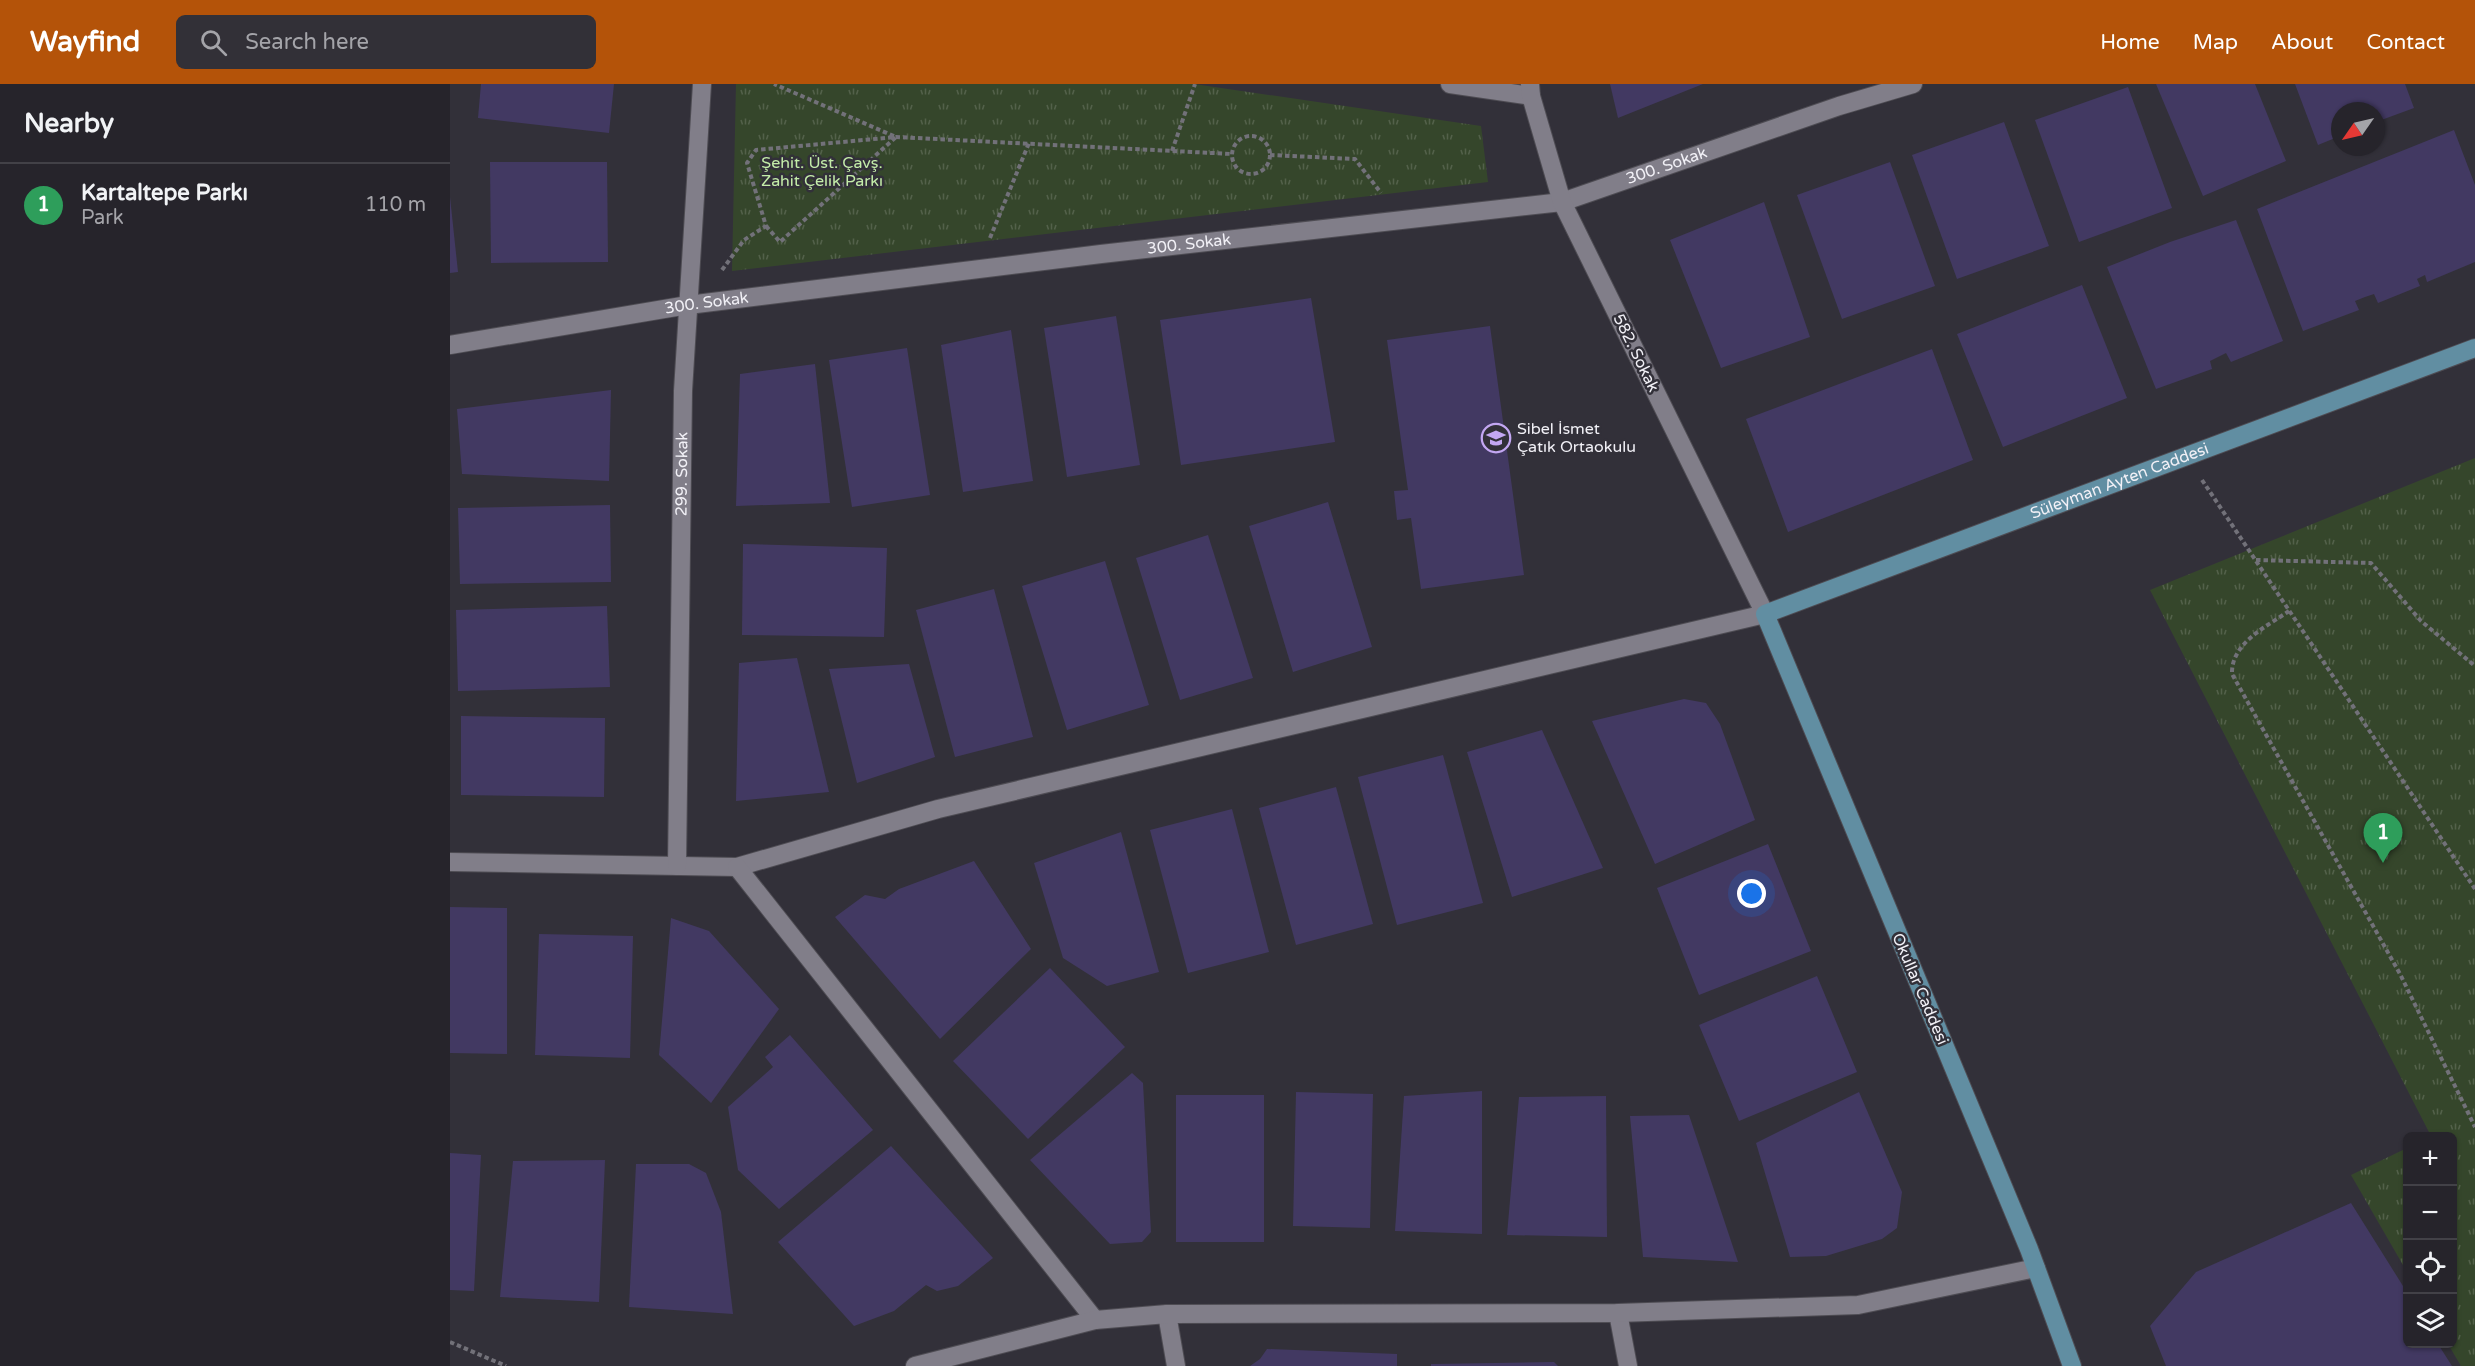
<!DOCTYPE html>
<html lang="en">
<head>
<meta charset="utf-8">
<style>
	body { margin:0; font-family:"Varela Round",sans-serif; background:#323037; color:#f1f3f6 }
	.controls { position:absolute; right:18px; bottom:18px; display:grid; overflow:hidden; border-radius:9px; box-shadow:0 2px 4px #0004 }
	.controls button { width:54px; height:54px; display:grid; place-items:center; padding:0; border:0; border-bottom:2px solid #424147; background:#26242b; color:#f1f3f6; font:30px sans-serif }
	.compass { position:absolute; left:1881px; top:18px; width:54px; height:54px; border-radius:50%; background:#26242b; box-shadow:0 2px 4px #0004; rotate:236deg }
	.you { position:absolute; left:1302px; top:810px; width:21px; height:21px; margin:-15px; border:4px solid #fff; border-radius:50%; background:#1a73e8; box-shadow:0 0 0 9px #1a73e833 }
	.badge { display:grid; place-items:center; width:39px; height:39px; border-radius:50%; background:#b45309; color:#fff; font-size:20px; font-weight:700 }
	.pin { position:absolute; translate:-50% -50px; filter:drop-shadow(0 2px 3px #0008) }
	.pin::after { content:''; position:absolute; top:32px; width:21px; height:18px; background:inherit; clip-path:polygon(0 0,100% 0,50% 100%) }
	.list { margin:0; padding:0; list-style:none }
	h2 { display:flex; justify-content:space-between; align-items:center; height:78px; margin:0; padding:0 24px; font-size:26px }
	h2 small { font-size:20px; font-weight:400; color:#a4a4a9 }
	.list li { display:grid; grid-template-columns:39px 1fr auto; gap:18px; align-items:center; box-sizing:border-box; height:84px; padding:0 24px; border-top:2px solid #424147 }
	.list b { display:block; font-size:22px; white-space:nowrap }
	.list p { margin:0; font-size:20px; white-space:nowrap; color:#a4a4a9 }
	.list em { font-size:20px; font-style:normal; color:#a4a4a9 }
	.icon { flex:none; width:33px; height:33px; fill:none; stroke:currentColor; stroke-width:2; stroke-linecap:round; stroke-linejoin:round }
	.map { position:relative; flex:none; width:2025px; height:1282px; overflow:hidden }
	header { display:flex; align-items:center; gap:36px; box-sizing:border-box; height:84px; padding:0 30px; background:#b45309; color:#fff }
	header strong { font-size:28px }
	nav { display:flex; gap:33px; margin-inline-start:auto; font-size:21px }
	.search { width:420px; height:54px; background:#323037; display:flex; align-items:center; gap:15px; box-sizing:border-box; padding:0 21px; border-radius:9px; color:#a4a4a9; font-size:22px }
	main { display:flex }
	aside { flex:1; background:#26242b }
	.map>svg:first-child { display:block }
	.park { fill:url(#park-tufts) }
	.building { fill:#423962 }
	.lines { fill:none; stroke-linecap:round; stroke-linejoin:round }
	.street-casing { stroke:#4e4c53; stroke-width:20 }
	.secondary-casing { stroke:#4e4c53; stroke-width:20 }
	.path { stroke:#727179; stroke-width:4; stroke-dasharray:4.5 3; stroke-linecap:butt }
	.street { stroke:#817e89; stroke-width:18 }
	.secondary { stroke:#618ea2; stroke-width:18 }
	.labels { text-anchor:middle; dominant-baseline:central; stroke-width:5; stroke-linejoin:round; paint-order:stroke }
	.park-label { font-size:16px; fill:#c4eda9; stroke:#323039 }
	.street-label { font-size:16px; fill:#f1f0f6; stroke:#323039 }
	.poi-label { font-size:16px; fill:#f1f0f6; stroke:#323039; text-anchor:start }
</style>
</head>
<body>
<header>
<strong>Wayfind</strong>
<div class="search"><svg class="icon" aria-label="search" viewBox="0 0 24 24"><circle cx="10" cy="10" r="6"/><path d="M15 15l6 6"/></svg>Search here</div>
<nav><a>Home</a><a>Map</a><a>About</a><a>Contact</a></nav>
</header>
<main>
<aside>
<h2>Nearby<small></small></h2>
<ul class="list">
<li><span class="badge" style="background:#2e9e5b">1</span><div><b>Kartaltepe Parkı</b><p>Park</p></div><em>110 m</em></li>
</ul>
</aside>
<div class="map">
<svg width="2025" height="1282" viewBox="0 0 2025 1282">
	<defs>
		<pattern id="park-tufts" width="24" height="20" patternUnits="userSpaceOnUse" patternTransform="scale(1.5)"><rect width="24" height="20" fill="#35462b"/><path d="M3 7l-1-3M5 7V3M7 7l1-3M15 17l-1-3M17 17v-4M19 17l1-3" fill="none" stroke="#53614a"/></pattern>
	</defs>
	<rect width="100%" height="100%" fill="#323039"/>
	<g class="park">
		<path d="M286,0H744L1031,42L1038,98L282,187Z"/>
		<path d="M2025,374V1282H2011L1998,1260H2002V1052H1981L1700,506Z"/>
		<path d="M1957,1064V1188L1901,1091Z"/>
	</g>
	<g class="building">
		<path d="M31,0H164L159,49L28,34Z"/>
		<path d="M1160,0H1253L1168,34Z"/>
		<path d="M1706,0H1805L1836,77L1753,112Z"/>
		<path d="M1845,0H1955L1964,24L1926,38V27H1890V52L1868,61Z"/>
		<path d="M1678,3L1722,124L1629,158L1585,36Z"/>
		<path d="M1554,38L1599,162L1507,195L1462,71Z"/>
		<path d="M2004,46L2025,101V178L1977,198L1975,191L1967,195L1970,202L1928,219L1924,210L1915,213L1905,217L1909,226L1853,247L1807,125Z"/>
		<path d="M40,78H157L158,178L41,179Z"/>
		<path d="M1440,78L1485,202L1392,235L1347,111Z"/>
		<path d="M0,113L8,188L0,189Z"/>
		<path d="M1314,118L1360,253L1271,284L1220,156Z"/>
		<path d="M1786,136L1833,257L1781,278L1776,269L1760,277L1762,285L1706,305L1657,183L1720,158Z"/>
		<path d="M1632,201L1677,314L1553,363L1507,250Z"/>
		<path d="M861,214L885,358L731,381L710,236Z"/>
		<path d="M666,232L690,381L617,393L594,244Z"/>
		<path d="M1040,242L1074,491L971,505L961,434L947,436L944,407L958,406L937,256Z"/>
		<path d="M561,246L583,397L513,408L491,261Z"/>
		<path d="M457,264L480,411L402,423L379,276Z"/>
		<path d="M1482,265L1523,376L1338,448L1296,335Z"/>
		<path d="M365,280L380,419L286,422L290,290Z"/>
		<path d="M161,306L159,397L12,390L7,325Z"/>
		<path d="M878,418L922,563L843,588L799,442Z"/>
		<path d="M160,421L161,498L10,500L8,424Z"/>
		<path d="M758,451L803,594L730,616L686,474Z"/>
		<path d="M293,460L437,464L434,553L292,551Z"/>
		<path d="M655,477L699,621L617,646L572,502Z"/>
		<path d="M544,505L583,653L505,673L466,526Z"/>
		<path d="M157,522L160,603L8,607L6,526Z"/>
		<path d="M347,574L379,708L286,717L289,579Z"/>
		<path d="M459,580L485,673L407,699L379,585Z"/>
		<path d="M1234,615L1256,619L1270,640L1305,736L1205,780L1142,637Z"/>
		<path d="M11,632L155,634L154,713L11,711Z"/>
		<path d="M1092,646L1153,784L1062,813L1017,668Z"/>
		<path d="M993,671L1033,819L947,841L908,693Z"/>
		<path d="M886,703L923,840L846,861L809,724Z"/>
		<path d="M782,725L819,868L738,889L700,746Z"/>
		<path d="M671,748L709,888L657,902L613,874L584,779Z"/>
		<path d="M1318,760L1361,867L1249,911L1207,804Z"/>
		<path d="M524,777L581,865L490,955L385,833L415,811L435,815L449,805Z"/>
		<path d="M0,823L57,824V970L0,969Z"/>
		<path d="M221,834L259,847L329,925L261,1019L209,971Z"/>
		<path d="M89,850L183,852L180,974L85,971Z"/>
		<path d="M600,884L675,963L578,1055L503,977Z"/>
		<path d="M1367,892L1407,988L1289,1037L1249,941Z"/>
		<path d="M340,951L423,1046L329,1125L288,1086L278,1023L323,983L315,973Z"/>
		<path d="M682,989L693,999L701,1148L692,1158L660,1160L580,1076Z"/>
		<path d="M1032,1007V1150L945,1147L954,1012Z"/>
		<path d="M846,1008L923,1010L920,1144L843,1142Z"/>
		<path d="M1409,1008L1452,1108L1447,1144L1432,1155L1376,1172L1340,1173L1306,1059Z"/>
		<rect x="726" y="1011" width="88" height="147"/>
		<path d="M1156,1012L1157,1153L1057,1151L1069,1013Z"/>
		<path d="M1239,1031L1288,1178L1193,1173L1180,1032Z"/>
		<path d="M441,1062L543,1174L508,1202L487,1207L476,1201L444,1227L404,1242L328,1158Z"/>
		<path d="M0,1069L31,1071L24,1207L0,1206Z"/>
		<path d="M155,1076L149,1218L50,1213L63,1077Z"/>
		<path d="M186,1080H239L256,1089L271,1128L283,1230L179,1223Z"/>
		<path d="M1901,1119L1958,1210V1260H1988L2002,1282H1716L1700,1242L1746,1188Z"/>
		<path d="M817,1265L947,1270V1282H800L810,1275Z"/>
		<path d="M1104,1278L1108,1282H981V1280Z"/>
	</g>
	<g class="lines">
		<g class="street-casing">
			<g id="street">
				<path d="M1000,0L1081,12"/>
				<path id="s1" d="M0,261L238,221L651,170L1112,118L1389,22L1463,0"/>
				<path d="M0,778L287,783L488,725L1315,530L1112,118L1081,12L1080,0"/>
				<path id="s2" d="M227,782L233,307L252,0"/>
				<path d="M287,783L645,1236"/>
				<path d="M1168,1229L1178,1282"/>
				<path d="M717,1230L726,1282"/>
				<path d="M465,1282L645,1236L717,1230L1168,1229L1408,1221L1586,1184"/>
			</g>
		</g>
		<g class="secondary-casing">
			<g id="secondary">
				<path id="s3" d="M1622,1282L1579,1165L1315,530L2025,264"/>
			</g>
		</g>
		<g class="path">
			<circle cx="801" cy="71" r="19"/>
			<path d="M722,67L745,0"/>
			<path d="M820,71L905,75L931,109"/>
			<path d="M316,142L330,158L446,53L324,0"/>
			<path d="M540,154L579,59"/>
			<path d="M272,186L294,156L316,142L297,79L306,66L446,53L782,70"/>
			<path d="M1752,396L2025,805"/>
			<path d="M1806,476L1921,479L1971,537L2025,582"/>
			<path d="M1839,527C1816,543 1781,559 1782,590L1950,890L2025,1043"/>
			<path d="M0,1258L56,1282"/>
		</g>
		<use href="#street" class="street"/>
		<use href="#secondary" class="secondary"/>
	</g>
	<defs>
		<g id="school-ring" transform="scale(1.5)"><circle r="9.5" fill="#323039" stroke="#c3a7f2" stroke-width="1.5"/><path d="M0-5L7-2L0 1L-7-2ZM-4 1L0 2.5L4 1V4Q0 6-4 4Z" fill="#c3a7f2"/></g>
	</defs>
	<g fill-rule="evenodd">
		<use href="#school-ring" x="1046" y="354"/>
	</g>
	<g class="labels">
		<g class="park-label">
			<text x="372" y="79">Şehit. Üst. Çavş.<tspan x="372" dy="18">Zahit Çelik Parkı</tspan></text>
		</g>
		<g class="street-label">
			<text stroke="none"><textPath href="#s1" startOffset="1232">300. Sokak</textPath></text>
			<text stroke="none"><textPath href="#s1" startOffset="746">300. Sokak</textPath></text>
			<text stroke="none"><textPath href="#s1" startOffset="260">300. Sokak</textPath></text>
			<text transform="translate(1186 269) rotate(64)">582. Sokak</text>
			<text stroke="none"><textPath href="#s2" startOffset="392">299. Sokak</textPath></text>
			<text stroke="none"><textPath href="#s3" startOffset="1191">Süleyman Ayten Caddesi</textPath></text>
			<text transform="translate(1470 905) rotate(67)">Okullar Caddesi</text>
		</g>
		<g class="poi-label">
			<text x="1067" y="345">Sibel İsmet<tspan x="1067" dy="18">Çatık Ortaokulu</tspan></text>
		</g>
	</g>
</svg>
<div class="controls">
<button>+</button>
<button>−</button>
<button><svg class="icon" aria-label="locate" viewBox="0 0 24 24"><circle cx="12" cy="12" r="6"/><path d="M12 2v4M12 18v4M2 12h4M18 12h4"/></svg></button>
<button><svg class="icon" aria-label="layers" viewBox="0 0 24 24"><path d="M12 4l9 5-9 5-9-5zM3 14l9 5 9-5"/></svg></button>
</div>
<svg class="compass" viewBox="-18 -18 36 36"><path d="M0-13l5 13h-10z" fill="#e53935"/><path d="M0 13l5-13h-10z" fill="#a4a4a9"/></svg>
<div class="you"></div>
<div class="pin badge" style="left:1933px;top:779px;background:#2e9e5b">1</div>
</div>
</main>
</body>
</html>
